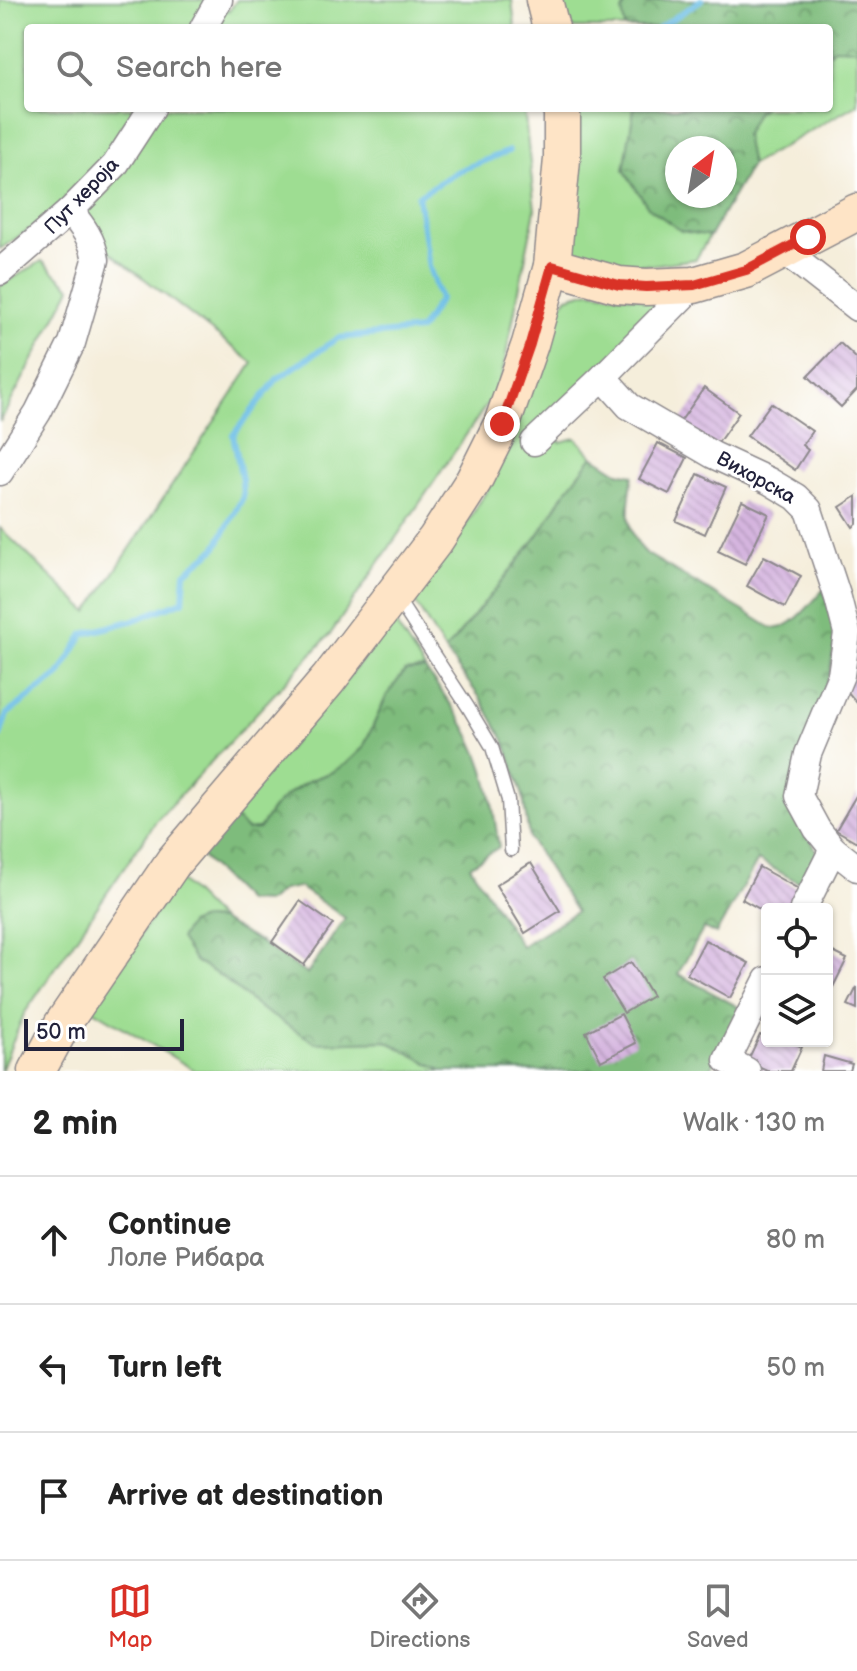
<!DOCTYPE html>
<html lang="en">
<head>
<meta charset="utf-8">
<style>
	body { margin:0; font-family:"Balsamiq Sans",sans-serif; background:#f6f6f6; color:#222 }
	.controls { position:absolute; right:24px; bottom:24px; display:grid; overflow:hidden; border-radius:8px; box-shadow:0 2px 6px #0004 }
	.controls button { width:72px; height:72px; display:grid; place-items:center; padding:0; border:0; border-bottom:2px solid #e0e0e0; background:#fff; color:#222; font:40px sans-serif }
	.compass { position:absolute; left:665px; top:136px; width:72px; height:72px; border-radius:50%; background:#fff; box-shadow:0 2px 6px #0004; rotate:31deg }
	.scale { position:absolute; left:24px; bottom:20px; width:160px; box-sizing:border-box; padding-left:8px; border:4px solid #22223b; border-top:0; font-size:22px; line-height:28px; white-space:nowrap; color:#22223b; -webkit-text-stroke:6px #fff; paint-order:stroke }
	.stop { position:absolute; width:24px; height:24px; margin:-18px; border:6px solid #d93025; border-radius:50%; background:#fff }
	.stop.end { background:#d93025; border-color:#fff; box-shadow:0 2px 8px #0008 }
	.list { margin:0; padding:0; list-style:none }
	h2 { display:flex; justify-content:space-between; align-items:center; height:104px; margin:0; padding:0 32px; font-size:34px }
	h2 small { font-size:26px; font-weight:400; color:#767676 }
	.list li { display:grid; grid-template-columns:52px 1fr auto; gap:24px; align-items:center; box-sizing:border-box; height:128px; padding:0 32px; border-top:2px solid #e0e0e0 }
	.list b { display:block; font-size:30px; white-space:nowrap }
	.list p { margin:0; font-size:26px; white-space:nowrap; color:#767676 }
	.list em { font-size:26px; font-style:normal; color:#767676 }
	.icon { flex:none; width:44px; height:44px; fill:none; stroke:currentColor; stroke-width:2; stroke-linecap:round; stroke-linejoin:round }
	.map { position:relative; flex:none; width:857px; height:1071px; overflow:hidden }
	.search { position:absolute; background:#fff; box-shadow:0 2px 6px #0004; left:24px; right:24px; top:24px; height:88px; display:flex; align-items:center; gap:20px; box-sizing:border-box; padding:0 28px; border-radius:8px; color:#767676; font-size:30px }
	.sheet { height:488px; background:#fff }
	nav { display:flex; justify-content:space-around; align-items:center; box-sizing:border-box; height:112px; border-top:2px solid #e0e0e0; background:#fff; font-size:22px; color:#767676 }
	nav a { display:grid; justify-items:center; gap:4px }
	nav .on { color:#d93025 }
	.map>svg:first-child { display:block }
	.green { fill:#9edd92; stroke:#608066; stroke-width:2; fill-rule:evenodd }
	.forest { fill:url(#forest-crowns); stroke:#506f5c; stroke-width:2; fill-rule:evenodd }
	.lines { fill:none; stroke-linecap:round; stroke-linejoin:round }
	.stream { stroke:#6abde6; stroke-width:6 }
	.building { fill:url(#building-back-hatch) }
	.lane-casing { stroke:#8c888b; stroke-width:15 }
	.street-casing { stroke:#8c888b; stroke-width:29 }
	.secondary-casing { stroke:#8c888b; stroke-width:39 }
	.lane { stroke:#fff; stroke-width:12 }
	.street { stroke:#fff; stroke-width:26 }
	.secondary { stroke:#fee4c6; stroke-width:36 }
	.route { stroke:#d93025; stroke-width:10 }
	.labels { text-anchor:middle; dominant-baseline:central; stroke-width:6; stroke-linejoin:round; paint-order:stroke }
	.street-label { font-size:20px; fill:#22223b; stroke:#fff }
</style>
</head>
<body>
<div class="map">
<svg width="857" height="1071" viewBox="0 0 857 1071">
	<defs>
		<pattern id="forest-crowns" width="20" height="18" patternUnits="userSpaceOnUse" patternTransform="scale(2)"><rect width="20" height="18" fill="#7ebc7c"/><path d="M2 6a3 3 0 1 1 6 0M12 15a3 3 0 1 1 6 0" fill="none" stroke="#679867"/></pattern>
		<pattern id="building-back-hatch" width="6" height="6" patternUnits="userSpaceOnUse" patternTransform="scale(2)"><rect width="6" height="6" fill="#d5b5df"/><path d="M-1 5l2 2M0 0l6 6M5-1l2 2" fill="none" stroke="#b79bc0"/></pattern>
	</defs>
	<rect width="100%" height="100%" fill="#fff"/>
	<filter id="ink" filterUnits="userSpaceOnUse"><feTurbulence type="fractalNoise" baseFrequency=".0125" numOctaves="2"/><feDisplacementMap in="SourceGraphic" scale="16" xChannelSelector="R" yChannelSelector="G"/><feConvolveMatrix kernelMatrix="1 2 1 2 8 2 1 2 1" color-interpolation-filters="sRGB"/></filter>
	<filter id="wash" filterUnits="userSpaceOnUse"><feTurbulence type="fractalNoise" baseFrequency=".006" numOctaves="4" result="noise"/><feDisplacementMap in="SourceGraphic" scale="32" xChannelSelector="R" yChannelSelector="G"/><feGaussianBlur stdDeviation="1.8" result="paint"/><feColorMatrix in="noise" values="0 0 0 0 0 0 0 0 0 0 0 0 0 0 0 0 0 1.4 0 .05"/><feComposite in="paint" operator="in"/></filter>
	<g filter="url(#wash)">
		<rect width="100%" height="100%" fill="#f5eedb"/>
		<g class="green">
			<path d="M0,0H207L229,11L237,0H512L515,28H28V108H524L535,210L500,385L331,633L157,820L24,1014L1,1071L0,528L88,612L253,363L57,211L0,249Z"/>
			<path d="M556,0H857V104L751,165L696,259L652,265L599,262L571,256L570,108H829V28H563ZM677,148H725V196H677Z"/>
			<path d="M42,261L71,288L0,422V286Z"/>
			<path d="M590,291L649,299L659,307L547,425L560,442L576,438L593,456L564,494L539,534L503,580L445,651L413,599L450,551L487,490L551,317L568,297Z"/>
			<path d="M394,622L425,669L405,671L387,695L363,748L347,763L330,773L308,781L286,796L272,809L259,829L247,830L232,815Z"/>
			<path d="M179,879L220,920L202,919L195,961L222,977L258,1007L316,1042L387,1041L443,1071H196L89,1007Z"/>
		</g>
		<g class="forest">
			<path d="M628,0H639L647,4L661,0H857V49L833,48L829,53V28H625L622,11Z"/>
			<path d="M634,108H763L756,113L745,135L751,165L710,236L681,231L648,207L624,170ZM725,148V196H677V148Z"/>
			<path d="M593,456L618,472L633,475C628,506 622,530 647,554L757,619C762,622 768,627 774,628C791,631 813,601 824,589L836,634L830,672L788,797L820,857L805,886L758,860L716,934L704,928L678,974L742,1009L710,1071H443L387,1041L316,1043L258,1007L222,977L195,961L180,939L189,924L202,919L220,920L258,941L307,974L345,918L299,887L282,890L268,902L246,901L199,854L232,815L247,830L259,829L272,809L286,796L308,781L330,773L347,763L363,748L387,695L405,671L425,669C444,695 464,720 476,749C490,779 494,815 499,847L470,866L521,946L576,912L529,838L523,796L504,740L481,699L445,651L503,580L539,534L564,494Z"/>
		</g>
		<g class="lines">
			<g class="stream">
				<path d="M659,28L701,0"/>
				<path d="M0,736L7,714L59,675L84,634L134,620L183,601L185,573L215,549L243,497L242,480L233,435L277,379L338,338L420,330L440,299L429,267L418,196L458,171L509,151"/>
			</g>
		</g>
		<g id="blocks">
			<g class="building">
				<path d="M840,343L857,359V390L841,407L808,376Z"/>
				<path d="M704,388L739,413L715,447L680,422Z"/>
				<path d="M771,403L812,431L802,445L808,450L795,470L747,436Z"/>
				<path d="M658,443L687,458L669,494L639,479Z"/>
				<path d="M698,474L726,487L705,534L676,521Z"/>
				<path d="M857,496V524L853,527L840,507Z"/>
				<path d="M742,501L769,514L745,564L718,551Z"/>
				<path d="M764,556L801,576L785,607L747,586Z"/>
				<path d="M857,665V703L842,685L856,674L852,669Z"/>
				<path d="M857,794V842L836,830Z"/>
				<path d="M531,863L560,911L525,933L496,885Z"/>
				<path d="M759,867L802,891L792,909H767V913L742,899Z"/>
				<path d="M300,901L333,924L304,965L272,942Z"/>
				<path d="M705,940L749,963L730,998L687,974Z"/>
				<path d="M827,949L847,959L827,999Z"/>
				<path d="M631,962L652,996L624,1013L603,979Z"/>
				<path d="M857,987V1009L848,1005Z"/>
				<path d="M621,1014L636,1043L601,1061L586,1032Z"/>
				<path d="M760,1035L767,1038V1041H790L802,1047L791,1071H767L747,1062Z"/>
				<path d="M824,1056L852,1064L850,1071H821Z"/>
			</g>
		</g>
	</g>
	<g filter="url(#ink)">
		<use href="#blocks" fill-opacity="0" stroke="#8c888b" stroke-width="2"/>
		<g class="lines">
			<g class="lane-casing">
				<path id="lane" d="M396,597L468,707L492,747L508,800L511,850"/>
			</g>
			<g class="street-casing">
				<g id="street">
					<path d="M203,28L219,0"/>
					<path d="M783,250L857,308"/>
					<path d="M0,272L70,211L115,165L152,108"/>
					<path d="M603,377L629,406L713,455L769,481L796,497L809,510L838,598L847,633L841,675L808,754L799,796L817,829L833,849L857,868"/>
					<path d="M534,442L603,377L694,285"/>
					<path d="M0,472L38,412L72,343L96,260C93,240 83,227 70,211"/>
					<path d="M803,909L833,849"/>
					<path d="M747,1071L727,1060L767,980"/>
				</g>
			</g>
			<g class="secondary-casing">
				<g id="secondary">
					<path d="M544,0L551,28"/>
					<path d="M552,266L619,285L646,287L694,285L746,270L857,212"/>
					<path d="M37,1071L62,1025L174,861L328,680L436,539L474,480L502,424L530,344L552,266L562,159V108"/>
				</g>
			</g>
			<use href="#lane" class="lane"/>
			<use href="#street" class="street"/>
			<use href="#secondary" class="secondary"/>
		</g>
	</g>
	<g class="lines" filter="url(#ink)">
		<path class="route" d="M502,424L530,344L552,266L619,285L646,287L694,285L746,270L808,237"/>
	</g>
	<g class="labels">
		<g class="street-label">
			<text transform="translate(82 196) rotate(-46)">Пут хероја</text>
			<text transform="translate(756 478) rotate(29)">Вихорска</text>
		</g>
	</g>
</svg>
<div class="controls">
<button><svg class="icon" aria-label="locate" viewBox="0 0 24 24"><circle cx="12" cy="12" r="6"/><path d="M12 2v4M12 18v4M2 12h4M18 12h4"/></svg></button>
<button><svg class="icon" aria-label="layers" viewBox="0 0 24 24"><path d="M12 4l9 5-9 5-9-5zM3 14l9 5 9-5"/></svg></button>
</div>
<svg class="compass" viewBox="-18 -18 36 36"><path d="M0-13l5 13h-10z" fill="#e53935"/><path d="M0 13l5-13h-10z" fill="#767676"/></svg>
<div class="scale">50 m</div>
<div class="stop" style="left:808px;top:237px"></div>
<div class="stop end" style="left:502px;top:424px"></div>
<div class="search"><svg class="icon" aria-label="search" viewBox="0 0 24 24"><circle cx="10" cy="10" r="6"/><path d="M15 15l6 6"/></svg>Search here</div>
</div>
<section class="sheet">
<h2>2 min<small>Walk · 130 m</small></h2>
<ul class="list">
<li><svg class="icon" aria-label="ahead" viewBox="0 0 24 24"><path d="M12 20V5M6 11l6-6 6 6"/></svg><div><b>Continue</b><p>Лоле Рибара</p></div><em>80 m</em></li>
<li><svg class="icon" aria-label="left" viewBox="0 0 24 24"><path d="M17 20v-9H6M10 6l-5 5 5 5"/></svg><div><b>Turn left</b></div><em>50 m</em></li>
<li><svg class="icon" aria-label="arrive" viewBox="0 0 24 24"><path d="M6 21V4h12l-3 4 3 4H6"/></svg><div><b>Arrive at destination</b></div></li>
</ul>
</section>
<nav>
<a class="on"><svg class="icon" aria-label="map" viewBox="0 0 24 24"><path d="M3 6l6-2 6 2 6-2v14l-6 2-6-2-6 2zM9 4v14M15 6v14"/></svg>Map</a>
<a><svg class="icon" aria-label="directions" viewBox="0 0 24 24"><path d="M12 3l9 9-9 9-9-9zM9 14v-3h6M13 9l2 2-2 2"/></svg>Directions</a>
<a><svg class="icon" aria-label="saved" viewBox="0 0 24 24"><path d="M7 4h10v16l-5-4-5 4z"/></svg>Saved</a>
</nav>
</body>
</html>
